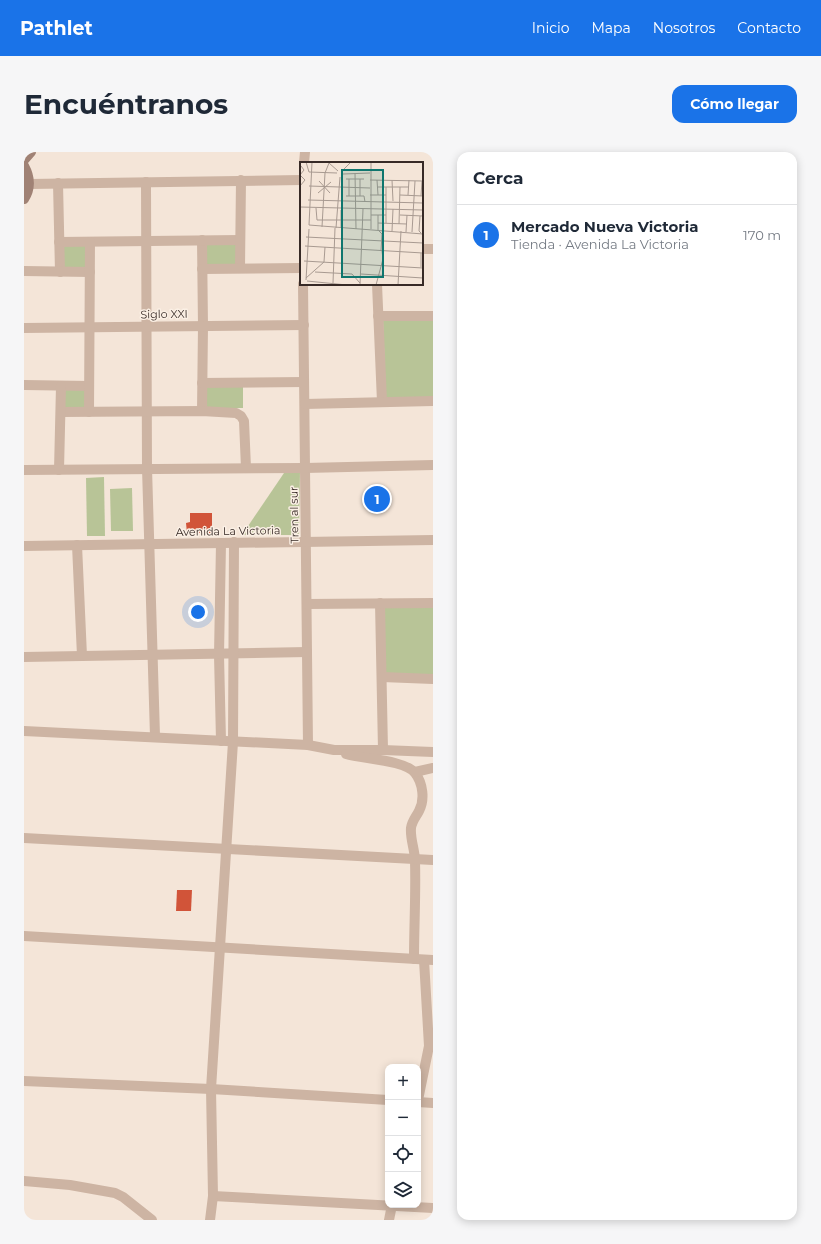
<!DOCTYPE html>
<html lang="es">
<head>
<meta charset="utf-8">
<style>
	body { margin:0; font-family:Montserrat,sans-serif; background:#f6f6f7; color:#1f2937 }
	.controls { position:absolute; right:12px; bottom:12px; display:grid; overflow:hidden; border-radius:8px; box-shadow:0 2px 10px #0003 }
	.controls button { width:36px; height:36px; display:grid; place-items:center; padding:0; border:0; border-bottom:1px solid #e0e1e3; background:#fff; color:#1f2937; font:20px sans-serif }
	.you { position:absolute; left:174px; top:460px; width:14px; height:14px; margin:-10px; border:3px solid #fff; border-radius:50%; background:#1a73e8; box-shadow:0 0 0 6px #1a73e833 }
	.badge { display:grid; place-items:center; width:26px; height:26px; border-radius:50%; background:#1a73e8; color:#fff; font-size:13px; font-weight:700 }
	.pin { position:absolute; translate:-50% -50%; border:2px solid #fff; box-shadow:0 1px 4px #0006 }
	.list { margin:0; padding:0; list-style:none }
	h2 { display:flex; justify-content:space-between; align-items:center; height:52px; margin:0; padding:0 16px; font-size:17px }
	h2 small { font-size:13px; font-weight:400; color:#747a83 }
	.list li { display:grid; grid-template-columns:26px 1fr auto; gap:12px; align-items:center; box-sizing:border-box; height:60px; padding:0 16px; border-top:1px solid #e0e1e3 }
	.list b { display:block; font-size:15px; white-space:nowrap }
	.list p { margin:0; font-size:13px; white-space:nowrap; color:#747a83 }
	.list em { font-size:13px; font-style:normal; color:#747a83 }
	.icon { flex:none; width:22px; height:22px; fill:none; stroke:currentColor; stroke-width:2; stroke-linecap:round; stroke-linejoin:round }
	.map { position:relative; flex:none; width:409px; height:1068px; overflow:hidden; border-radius:12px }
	header { display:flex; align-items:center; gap:24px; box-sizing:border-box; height:56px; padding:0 20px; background:#1a73e8; color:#fff }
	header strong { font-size:19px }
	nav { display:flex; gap:22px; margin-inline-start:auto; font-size:14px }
	.intro { display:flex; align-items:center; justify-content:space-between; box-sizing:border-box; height:96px; padding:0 24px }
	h1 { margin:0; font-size:28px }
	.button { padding:10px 18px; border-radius:12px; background:#1a73e8; color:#fff; font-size:14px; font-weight:700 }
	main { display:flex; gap:24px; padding:0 24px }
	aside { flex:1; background:#fff; border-radius:12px; box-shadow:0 2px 10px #0003 }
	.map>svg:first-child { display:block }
	.green { fill:#b8c497 }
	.building { fill:#d15439 }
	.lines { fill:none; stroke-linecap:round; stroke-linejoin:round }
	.street { stroke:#cdb4a3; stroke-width:10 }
	.secondary { stroke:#a08275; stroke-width:10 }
	.labels { text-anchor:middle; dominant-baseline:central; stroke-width:3; stroke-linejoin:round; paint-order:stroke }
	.street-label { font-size:11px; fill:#372a26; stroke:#fbf0e5 }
	.inset-road { fill:none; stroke:#a89a91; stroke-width:1 }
	.view { fill:#0f766e; fill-opacity:0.15; stroke:#0f766e; stroke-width:2 }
	.inset-edge { fill:none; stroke:#372a26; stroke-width:2 }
</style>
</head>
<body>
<header>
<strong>Pathlet</strong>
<nav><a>Inicio</a><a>Mapa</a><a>Nosotros</a><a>Contacto</a></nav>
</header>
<div class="intro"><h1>Encuéntranos</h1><a class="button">Cómo llegar</a></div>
<main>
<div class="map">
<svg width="409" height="1068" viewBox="0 0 409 1068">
	<rect width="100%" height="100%" fill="#f4e5d8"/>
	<g class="green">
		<rect x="182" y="91" width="32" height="23"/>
		<path d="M40,94H64L63,116H40Z"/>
		<path d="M409,167V245L362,247L359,168Z"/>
		<path d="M180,233H219V256H181Z"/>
		<rect x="40" y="236" width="23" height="22"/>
		<path d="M276,320L275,383H218L260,321Z"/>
		<path d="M80,325L81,384H63L62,326Z"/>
		<path d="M108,336L109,379H87L86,337Z"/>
		<path d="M360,456H409V524L361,522Z"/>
	</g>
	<g class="building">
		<path d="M166,361H188V381H163L162,371L166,370Z"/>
		<path d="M153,738H168L167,759H152Z"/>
	</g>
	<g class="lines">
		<g class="street">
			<path d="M280,11L281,0"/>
			<path d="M122,30L123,316L131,584"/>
			<path d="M34,31L36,120"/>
			<path d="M5,32L277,28"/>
			<path d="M178,88L179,174L178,259"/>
			<path d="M35,90L216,88"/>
			<path d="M398,97H409"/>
			<path d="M216,116L217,28"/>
			<path d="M178,117L277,116"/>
			<path d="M0,119L66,120"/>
			<path d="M279,132L284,593"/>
			<path d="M353,132L358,250"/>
			<path d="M354,164H409"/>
			<path d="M0,176L280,173"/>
			<path d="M178,231L280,230"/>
			<path d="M0,233L65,234"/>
			<path d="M281,252L409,249"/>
			<path d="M37,260L178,259L212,261L217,264L220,269L222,316"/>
			<path d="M65,260L66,90"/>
			<path d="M0,318L281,316L409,313"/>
			<path d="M35,318L37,234"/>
			<path d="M197,391L195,503L197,589"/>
			<path d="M53,393L58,504"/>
			<path d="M0,394L409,388"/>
			<path d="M356,451L359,598"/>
			<path d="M283,452L409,451"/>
			<path d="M0,505L283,500"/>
			<path d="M358,525L409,527"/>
			<path d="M0,579L284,593L310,598H359L409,600"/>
			<path d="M322,602C339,607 381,608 391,621C399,631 401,648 395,659C392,665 388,669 387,676C386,687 391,698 391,709C392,742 390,774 390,807"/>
			<path d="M391,620L409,616"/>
			<path d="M0,686L409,708"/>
			<path d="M0,784L409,808"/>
			<path d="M0,929L187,937L364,948"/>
			<path d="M394,948L405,894L400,808"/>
			<path d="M394,950L409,951"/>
			<path d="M0,1029L46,1033L91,1041L99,1045L128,1068"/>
			<path d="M189,1044L409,1056"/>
			<path d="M186,1068L189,1044L187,937L209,590L210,390"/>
			<path d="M365,1068L368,1053"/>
		</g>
		<g class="secondary">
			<path d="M0,8L7,0"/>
			<path d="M0,14C6,25 7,36 0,47"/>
		</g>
	</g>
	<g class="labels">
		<g class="street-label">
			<text transform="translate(140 162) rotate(-1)">Siglo XXI</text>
			<text transform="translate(270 363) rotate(-91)">Tren al sur</text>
			<text transform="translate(204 379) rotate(-1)">Avenida La Victoria</text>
		</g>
	</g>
	<g transform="translate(276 10)">
		<rect width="123" height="123" fill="#f4e5d8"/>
		<path class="inset-road" d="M6,0L9,10L37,11M29,1L38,9M42,9L51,0M55,11L56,67M43,12L70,11M46,17H64M60,17V34M70,18L123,19M77,18L78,33M92,18L93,39M19,19L30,31M0,24L5,18L0,13L4,8L1,4M9,24L70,26M78,25H109M86,25V61M18,31L31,20M70,33H86M100,33L123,34M108,33L109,18M46,34H64L65,40M49,34V17M121,34L122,19M8,38L123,41M0,45L123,48M16,46L17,58H71M41,48V66M71,53H86M78,53V68M100,53L123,54M120,54L119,69L121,71M78,61L107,62M99,62L100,25M9,63L123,72M9,63L12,0M22,65L25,11L29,1M36,66L40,15M71,67V0M79,69L82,72L81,89M92,69L93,47M106,70L107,53M112,70L115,19M6,75L123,81M5,84L123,91M4,99L123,106M121,105V91M15,110L52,112L60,121M61,112L123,116M6,116L24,100L25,85M6,118L9,67M7,119L47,123M33,121L35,66M60,123L63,47M76,123L83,97L82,89M98,123L101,69"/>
		<path class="view" d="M42,8H83V115H42Z"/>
		<rect width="123" height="123" class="inset-edge"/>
	</g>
</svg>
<div class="controls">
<button>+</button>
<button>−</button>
<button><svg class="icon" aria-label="locate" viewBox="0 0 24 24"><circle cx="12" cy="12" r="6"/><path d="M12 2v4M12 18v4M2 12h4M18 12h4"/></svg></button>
<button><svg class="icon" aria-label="layers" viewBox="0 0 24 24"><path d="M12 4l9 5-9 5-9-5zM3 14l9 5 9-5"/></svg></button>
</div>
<div class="you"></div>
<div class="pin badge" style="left:353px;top:347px">1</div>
</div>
<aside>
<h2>Cerca<small></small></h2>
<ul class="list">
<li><span class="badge">1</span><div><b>Mercado Nueva Victoria</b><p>Tienda · Avenida La Victoria</p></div><em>170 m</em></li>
</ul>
</aside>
</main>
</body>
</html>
